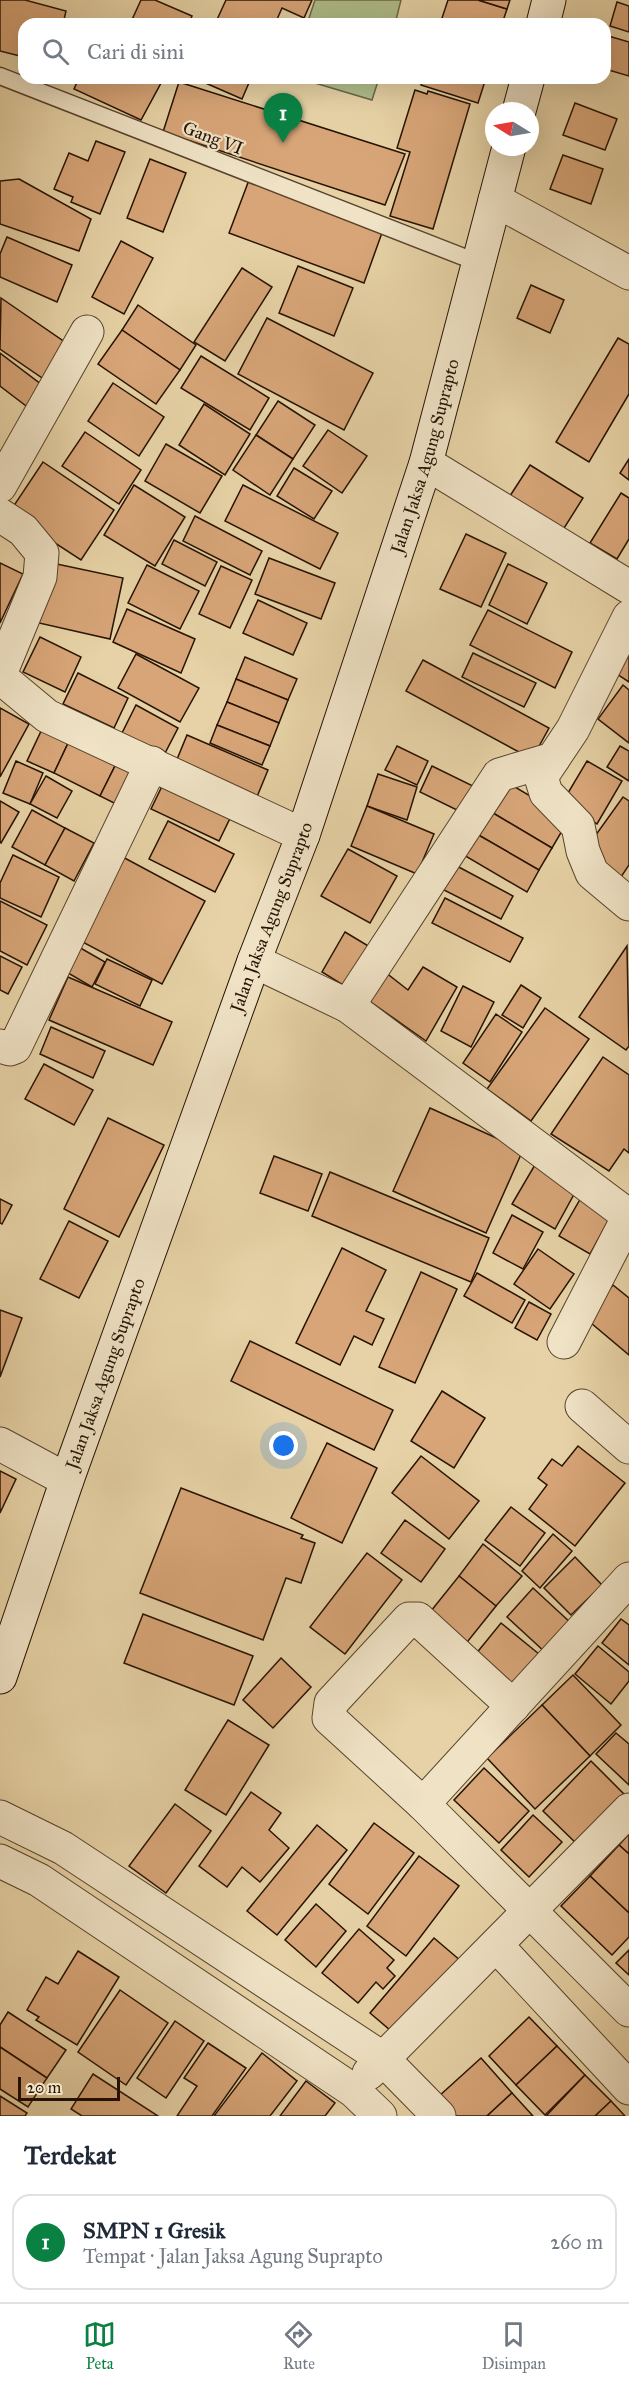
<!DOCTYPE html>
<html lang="id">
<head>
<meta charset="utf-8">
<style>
	body { margin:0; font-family:"IM FELL Great Primer",serif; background:#f6f6f7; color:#1f2937 }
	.compass { position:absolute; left:485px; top:102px; width:54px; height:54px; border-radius:50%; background:#fff; box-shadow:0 6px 24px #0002; rotate:281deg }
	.scale { position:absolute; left:18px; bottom:15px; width:102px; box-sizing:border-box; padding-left:6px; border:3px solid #271303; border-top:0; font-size:16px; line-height:21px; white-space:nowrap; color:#271303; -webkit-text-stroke:4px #efe2c5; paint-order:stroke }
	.you { position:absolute; left:284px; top:1446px; width:21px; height:21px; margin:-15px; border:4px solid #fff; border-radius:50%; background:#1a73e8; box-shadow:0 0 0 9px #1a73e833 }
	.badge { display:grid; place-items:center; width:39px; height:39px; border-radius:50%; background:#0b8043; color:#fff; font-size:20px; font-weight:700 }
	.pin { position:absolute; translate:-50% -50px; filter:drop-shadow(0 2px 3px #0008) }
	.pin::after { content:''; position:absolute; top:32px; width:21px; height:18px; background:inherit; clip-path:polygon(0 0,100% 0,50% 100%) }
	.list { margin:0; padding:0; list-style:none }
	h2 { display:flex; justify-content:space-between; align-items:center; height:78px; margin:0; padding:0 24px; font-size:26px }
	h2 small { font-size:20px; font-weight:400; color:#747a83 }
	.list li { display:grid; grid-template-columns:39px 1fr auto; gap:18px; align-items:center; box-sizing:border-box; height:96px; margin:0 12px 12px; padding:0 12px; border:2px solid #e0e1e3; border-radius:18px }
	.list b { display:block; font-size:22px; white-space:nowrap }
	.list p { margin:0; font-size:20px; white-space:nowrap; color:#747a83 }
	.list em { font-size:20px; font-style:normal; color:#747a83 }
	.icon { flex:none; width:33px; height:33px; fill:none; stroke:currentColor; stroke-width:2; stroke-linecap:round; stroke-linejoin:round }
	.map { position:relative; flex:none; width:629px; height:2116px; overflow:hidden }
	.search { position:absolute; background:#fff; box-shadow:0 6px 24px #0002; left:18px; right:18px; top:18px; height:66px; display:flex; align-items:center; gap:15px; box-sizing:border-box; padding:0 21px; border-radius:18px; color:#747a83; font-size:22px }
	.sheet { height:186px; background:#fff }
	nav { display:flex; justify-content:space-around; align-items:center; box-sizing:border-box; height:84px; border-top:2px solid #e0e1e3; background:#fff; font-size:16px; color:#747a83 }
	nav a { display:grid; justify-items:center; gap:3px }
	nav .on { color:#0b8043 }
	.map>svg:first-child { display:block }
	.green { fill:#afbd8b; stroke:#6b6847; stroke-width:1.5 }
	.building { fill:#d7a578; stroke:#271303; stroke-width:1.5 }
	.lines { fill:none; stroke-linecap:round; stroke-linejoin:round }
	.lane-casing { stroke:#57432c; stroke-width:19 }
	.street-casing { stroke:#57432c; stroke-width:35 }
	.secondary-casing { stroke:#271303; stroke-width:35 }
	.lane { stroke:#efe2c5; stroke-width:16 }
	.street { stroke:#efe2c5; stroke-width:33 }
	.secondary { stroke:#efe2c5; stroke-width:33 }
	.labels { text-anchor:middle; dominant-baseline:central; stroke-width:4.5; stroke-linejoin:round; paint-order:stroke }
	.street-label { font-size:18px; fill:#271303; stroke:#efe2c5 }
</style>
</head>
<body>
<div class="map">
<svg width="629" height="2116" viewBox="0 0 629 2116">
	<rect width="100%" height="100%" fill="#e6d2a6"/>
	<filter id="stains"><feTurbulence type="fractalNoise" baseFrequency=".00333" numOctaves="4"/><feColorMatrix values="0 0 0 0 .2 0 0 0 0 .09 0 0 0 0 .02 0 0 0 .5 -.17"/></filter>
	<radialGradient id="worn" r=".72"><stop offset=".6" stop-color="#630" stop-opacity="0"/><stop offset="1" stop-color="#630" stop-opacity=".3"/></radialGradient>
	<g class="green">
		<path d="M315,0H401L395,24H307Z"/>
		<path d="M298,78H379L372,100Z"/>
	</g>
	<g class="building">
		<path d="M0,0H25L66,11L63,24H24V57L0,51Z"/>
		<path d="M141,0H155L192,16L189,24H130Z"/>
		<path d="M226,0H312L304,18L282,8L275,24H215Z"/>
		<path d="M448,0H478L507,9L502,24H440Z"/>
		<path d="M478,0H510L507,9Z"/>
		<path d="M617,2L629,6V32L610,26Z"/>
		<path d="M605,35L629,42V76L605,69Z"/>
		<path d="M79,78H150L161,83L141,120L74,89Z"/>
		<path d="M194,78H251L242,99Z"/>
		<path d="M423,78H486L478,103L421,85Z"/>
		<path d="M179,82L405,154L385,205L163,132Z"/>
		<path d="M415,90L427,94L428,91L470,104L433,229L390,216L410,152L397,148Z"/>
		<path d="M575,103L617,119L605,150L563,135Z"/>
		<path d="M96,141L125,152L100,214L71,202L73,197L54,189L69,153L88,161Z"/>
		<path d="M563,155L603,169L591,204L550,189Z"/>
		<path d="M150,159L186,173L163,232L127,218Z"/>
		<path d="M19,179L91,219L79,251L0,224V181Z"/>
		<path d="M249,180L383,230L364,283L229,233Z"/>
		<path d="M7,237L72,265L57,302L0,277V254Z"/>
		<path d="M121,241L153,258L124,314L92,297Z"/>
		<path d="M298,266L353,288L334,336L279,313Z"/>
		<path d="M242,268L272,287L225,361L194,342Z"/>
		<path d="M531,285L564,300L550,333L517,318Z"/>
		<path d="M1,298L72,347L48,382L0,349Z"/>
		<path d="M138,305L196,345L180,370L122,330Z"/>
		<path d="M267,318L373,373L344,430L238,374Z"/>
		<path d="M122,330L180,370L156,404L98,364Z"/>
		<path d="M618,338L629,344V394L589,462L556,442Z"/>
		<path d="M0,353L50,391L34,412L0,386Z"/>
		<path d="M201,356L269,398L250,430L181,388Z"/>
		<path d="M113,383L164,417L139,456L88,421Z"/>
		<path d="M278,401L315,425L293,459L256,435Z"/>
		<path d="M204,404L250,434L225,475L179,445Z"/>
		<path d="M328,430L367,456L342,493L303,466Z"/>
		<path d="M85,432L141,470L119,504L62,466Z"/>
		<path d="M256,435L293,459L270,495L233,470Z"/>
		<path d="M166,444L222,476L200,513L145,481Z"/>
		<path d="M629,459V480L620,473Z"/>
		<path d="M43,462L114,510L81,560L9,513Z"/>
		<path d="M530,465L583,498L561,533L508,499Z"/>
		<path d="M294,468L332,491L314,519L277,496Z"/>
		<path d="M134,485L185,517L155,566L104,535Z"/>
		<path d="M243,485L338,533L320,569L225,521Z"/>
		<path d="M621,493L629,498V539L617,559L590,543Z"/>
		<path d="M195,516L262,551L250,575L183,541Z"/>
		<path d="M466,534L506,553L481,607L440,589Z"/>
		<path d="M174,540L217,562L205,586L162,564Z"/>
		<path d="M269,558L335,583L321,619L255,594Z"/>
		<path d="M0,563L23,574L0,623Z"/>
		<path d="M52,563L123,578L110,639L39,623Z"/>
		<path d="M508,564L547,583L527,624L489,605Z"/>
		<path d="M147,565L199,591L180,629L128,603Z"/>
		<path d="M221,566L252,580L230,628L199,614Z"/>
		<path d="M258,600L307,623L293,655L243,633Z"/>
		<path d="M127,609L195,639L181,673L113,642Z"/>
		<path d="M488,610L572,652L555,688L470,645Z"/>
		<path d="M40,637L81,657L65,692L23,672Z"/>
		<path d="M473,653L536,683L524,707L462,677Z"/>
		<path d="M136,654L199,688L180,722L118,688Z"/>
		<path d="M629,654V682L617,674Z"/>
		<path d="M245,657L297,679L288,700L236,679Z"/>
		<path d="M423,660L549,728L532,759L406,691Z"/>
		<path d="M78,673L128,698L114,728L63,704Z"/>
		<path d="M236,679L288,700L279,723L227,702Z"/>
		<path d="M623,685L629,690V743L598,719Z"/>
		<path d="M227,702L279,723L270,746L217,725Z"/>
		<path d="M136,705L178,728L162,759L120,737Z"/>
		<path d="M0,708L29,724L0,777Z"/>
		<path d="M217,725L270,746L262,765L210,743Z"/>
		<path d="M43,727L70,739L54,773L27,761Z"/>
		<path d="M187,735L268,770L254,804L173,769Z"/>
		<path d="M70,739L117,762L100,796L54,773Z"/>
		<path d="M397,746L428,761L417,785L385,770Z"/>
		<path d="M620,746L629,751V781L607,767Z"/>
		<path d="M16,761L43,773L30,804L3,793Z"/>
		<path d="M587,761L622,781L597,824L562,803Z"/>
		<path d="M117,762L139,773L122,807L100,796Z"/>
		<path d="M432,766L475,787L463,813L420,792Z"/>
		<path d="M378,774L417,787L407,820L367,806Z"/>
		<path d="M46,776L72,791L57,818L30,804Z"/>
		<path d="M167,776L235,808L219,841L151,809Z"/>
		<path d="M505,781L569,819L552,848L488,810Z"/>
		<path d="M623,797L629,801V865L621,877L585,850Z"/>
		<path d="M0,801L19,812L1,843L0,842Z"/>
		<path d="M367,806L434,834L417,874L351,846Z"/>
		<path d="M32,810L65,828L45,865L12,847Z"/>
		<path d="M488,810L552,848L539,870L475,833Z"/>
		<path d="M168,821L234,854L215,892L149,859Z"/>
		<path d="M65,828L94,843L74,881L45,865Z"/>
		<path d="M475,833L539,870L527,892L462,854Z"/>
		<path d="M348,849L397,876L370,923L321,896Z"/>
		<path d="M13,855L59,877L41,917L0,898V883Z"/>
		<path d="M119,855L205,901L162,984L75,938Z"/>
		<path d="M455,865L513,896L501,919L442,889Z"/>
		<path d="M445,898L523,938L510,962L432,923Z"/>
		<path d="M0,901L47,925L27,965L0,951Z"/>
		<path d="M345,932L375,950L351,990L322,972Z"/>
		<path d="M70,942L105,962L92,987L56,966Z"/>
		<path d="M627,946L629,1046L626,1050L579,1017Z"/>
		<path d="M0,956L22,967L8,994L0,990Z"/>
		<path d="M107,959L152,980L140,1006L95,984Z"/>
		<path d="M423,967L457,987L426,1041L365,998L381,969L408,990Z"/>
		<path d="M68,977L172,1022L153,1065L49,1020Z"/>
		<path d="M521,985L541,998L523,1028L502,1015Z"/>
		<path d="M463,986L494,1002L471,1047L441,1031Z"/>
		<path d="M545,1008L589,1039L531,1121L487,1089Z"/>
		<path d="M496,1014L522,1032L490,1082L463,1063Z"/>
		<path d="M51,1027L105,1051L93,1078L40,1054Z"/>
		<path d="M603,1057L629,1075V1153L624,1149L609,1171L551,1134Z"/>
		<path d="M44,1064L93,1090L74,1125L25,1099Z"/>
		<path d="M430,1108L523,1150L486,1233L393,1191Z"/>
		<path d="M108,1118L164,1145L119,1237L64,1209Z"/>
		<path d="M274,1156L322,1174L308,1211L260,1193Z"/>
		<path d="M536,1163L578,1187L555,1229L512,1204Z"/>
		<path d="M330,1172L489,1238L471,1282L312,1216Z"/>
		<path d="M582,1196L612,1214L590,1254L559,1236Z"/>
		<path d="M0,1199L12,1205L2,1224L0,1223Z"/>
		<path d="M512,1215L543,1232L523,1269L493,1253Z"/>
		<path d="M69,1221L108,1241L79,1298L40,1279Z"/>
		<path d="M342,1248L386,1270L366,1311L384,1319L372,1345L354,1336L340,1365L296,1343Z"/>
		<path d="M538,1249L574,1274L550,1309L514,1284Z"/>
		<path d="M421,1272L457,1289L415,1383L379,1367Z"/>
		<path d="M477,1273L525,1300L512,1323L464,1296Z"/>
		<path d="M613,1285L629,1298V1355L585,1318Z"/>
		<path d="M529,1302L551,1314L537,1340L515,1328Z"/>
		<path d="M0,1310L22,1318L0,1377Z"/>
		<path d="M250,1341L393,1410L374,1450L231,1381Z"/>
		<path d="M442,1391L485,1418L454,1468L411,1441Z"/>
		<path d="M327,1443L377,1468L342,1543L291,1518Z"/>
		<path d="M578,1446L625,1483L575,1546L529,1509L547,1485L538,1478L552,1459L562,1466Z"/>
		<path d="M421,1456L479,1501L449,1539L392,1493Z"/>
		<path d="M0,1471L16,1479L0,1513Z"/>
		<path d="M181,1488L303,1535L301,1538L315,1543L301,1583L286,1578L263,1640L140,1593Z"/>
		<path d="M511,1507L545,1533L520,1566L485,1540Z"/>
		<path d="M405,1520L445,1549L421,1582L381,1553Z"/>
		<path d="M553,1534L572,1551L540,1588L522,1571Z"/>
		<path d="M483,1544L522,1576L496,1606L459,1576Z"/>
		<path d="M367,1553L402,1580L345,1654L310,1627Z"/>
		<path d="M575,1557L602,1585L571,1615L544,1588Z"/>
		<path d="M459,1576L496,1606L464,1646L427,1616Z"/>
		<path d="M533,1588L572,1624L546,1653L507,1617Z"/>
		<path d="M143,1614L253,1656L234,1705L124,1663Z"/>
		<path d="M621,1619L629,1625V1665L602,1643Z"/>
		<path d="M501,1623L539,1654L509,1691L471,1660Z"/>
		<path d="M598,1646L629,1672V1681L611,1704L575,1674Z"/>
		<path d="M281,1658L311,1687L273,1728L243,1700Z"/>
		<path d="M573,1675L621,1725L590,1756L542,1705Z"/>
		<path d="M542,1705L590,1756L535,1809L487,1758Z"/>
		<path d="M228,1720L269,1745L226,1815L185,1790Z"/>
		<path d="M616,1733L629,1744V1785L596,1754Z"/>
		<path d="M591,1761L629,1799L581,1848L543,1811Z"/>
		<path d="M484,1768L529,1811L499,1843L454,1800Z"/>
		<path d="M251,1792L281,1813L269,1830L289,1848L260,1882L242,1867L227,1887L199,1866Z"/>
		<path d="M175,1804L211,1831L166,1893L129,1866Z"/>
		<path d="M533,1815L562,1842L529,1877L501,1850Z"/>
		<path d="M374,1823L414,1853L368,1914L329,1884Z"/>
		<path d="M317,1825L347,1850L277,1935L247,1911Z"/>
		<path d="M629,1834V1854L619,1845Z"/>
		<path d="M619,1845L629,1854V1913L590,1876Z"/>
		<path d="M419,1856L459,1886L406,1956L367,1926Z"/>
		<path d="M590,1876L629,1913V1937L612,1955L561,1906Z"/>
		<path d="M316,1904L346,1931L316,1967L285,1940Z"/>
		<path d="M359,1929L394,1960L387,1968L395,1976L383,1989L376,1982L358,2003L322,1973Z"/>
		<path d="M434,1938L461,1961L397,2036L370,2013Z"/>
		<path d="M629,1950V1975L616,1963Z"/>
		<path d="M78,1951L119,1977L77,2045L36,2020L39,2017L27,2010L46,1977L58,1984Z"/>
		<path d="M120,1990L168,2023L126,2085L78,2052Z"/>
		<path d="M8,2012L66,2050L47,2078L0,2047V2025Z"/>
		<path d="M529,2017L557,2046L516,2085L489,2056Z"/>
		<path d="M175,2021L204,2041L166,2098L137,2078Z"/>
		<path d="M208,2043L246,2068L212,2116H177L197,2086L184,2078Z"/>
		<path d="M557,2046L585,2075L545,2115L516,2085Z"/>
		<path d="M0,2047L47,2078L28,2107L0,2089Z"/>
		<path d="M262,2053L297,2081L270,2116H214Z"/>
		<path d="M481,2058L512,2093L487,2116H455L438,2097Z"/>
		<path d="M93,2074L158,2116H82L71,2109Z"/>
		<path d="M585,2075L611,2101L595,2116H546Z"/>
		<path d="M306,2081L335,2103L325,2116H280Z"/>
		<path d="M512,2093L533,2116H487Z"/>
		<path d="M0,2096L27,2113L25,2116H0Z"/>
		<path d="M611,2101L625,2116H595Z"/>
	</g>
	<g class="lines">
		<g class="lane-casing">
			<path id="lane" d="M0,76L479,263"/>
		</g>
		<g class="street-casing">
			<g id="street">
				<path d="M495,200L629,273"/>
				<path d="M426,463L629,587"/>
				<path d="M0,486L87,332"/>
				<path d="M0,515L23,530L42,553L40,577L0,674"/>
				<path d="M629,617L573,729L541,777L546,793L578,826L583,851L592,873L629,904"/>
				<path d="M0,677L47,716L303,835"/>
				<path d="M254,961L348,1006L629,1216"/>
				<path d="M348,1006L499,775L553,759"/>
				<path d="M0,1046L10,1049L15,1047L152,763"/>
				<path d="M564,1342L629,1216"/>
				<path d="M582,1406L629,1447"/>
				<path d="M0,1444L67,1480"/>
				<path d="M513,1706L418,1619H409L331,1703L329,1718L423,1804L629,2010"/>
				<path d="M423,1804L629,1579"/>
				<path d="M0,1817L63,1848L382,2058L439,2116"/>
				<path d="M0,1861L39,1880L354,2091L380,2116"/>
				<path d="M496,1945L629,2088"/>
				<path d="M369,2073L629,1810"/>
			</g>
		</g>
		<g class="secondary-casing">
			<g id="secondary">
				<path d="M543,24L549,0"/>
				<path d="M519,111L528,78"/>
				<path id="s1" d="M0,1677L67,1480L254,961L303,835L426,463L509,147"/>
			</g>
		</g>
		<use href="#lane" class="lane"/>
		<use href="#street" class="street"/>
		<use href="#secondary" class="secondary"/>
	</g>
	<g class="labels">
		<g class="street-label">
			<text transform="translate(213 138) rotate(21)">Gang VI</text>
			<text stroke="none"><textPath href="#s1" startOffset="1293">Jalan Jaksa Agung Suprapto</textPath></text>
			<text stroke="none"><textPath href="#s1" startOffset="807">Jalan Jaksa Agung Suprapto</textPath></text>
			<text stroke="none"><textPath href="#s1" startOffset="321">Jalan Jaksa Agung Suprapto</textPath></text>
		</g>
	</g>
	<rect width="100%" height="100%" filter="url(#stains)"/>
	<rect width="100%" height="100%" fill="url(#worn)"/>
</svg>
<svg class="compass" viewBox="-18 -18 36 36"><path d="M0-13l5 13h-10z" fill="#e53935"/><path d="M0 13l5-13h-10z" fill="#747a83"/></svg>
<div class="scale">20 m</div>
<div class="you"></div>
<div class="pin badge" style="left:283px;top:143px">1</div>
<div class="search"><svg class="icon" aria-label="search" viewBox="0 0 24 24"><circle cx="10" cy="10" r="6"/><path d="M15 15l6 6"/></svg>Cari di sini</div>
</div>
<section class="sheet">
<h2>Terdekat<small></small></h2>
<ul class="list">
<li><span class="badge">1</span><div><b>SMPN 1 Gresik</b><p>Tempat · Jalan Jaksa Agung Suprapto</p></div><em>260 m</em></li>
</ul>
</section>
<nav>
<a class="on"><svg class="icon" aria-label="map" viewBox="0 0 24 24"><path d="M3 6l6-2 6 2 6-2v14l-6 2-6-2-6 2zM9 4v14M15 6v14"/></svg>Peta</a>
<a><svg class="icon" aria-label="directions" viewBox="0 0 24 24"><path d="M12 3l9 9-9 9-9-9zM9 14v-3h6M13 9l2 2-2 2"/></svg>Rute</a>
<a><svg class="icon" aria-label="saved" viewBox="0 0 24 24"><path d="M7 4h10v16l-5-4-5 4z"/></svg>Disimpan</a>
</nav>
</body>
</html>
